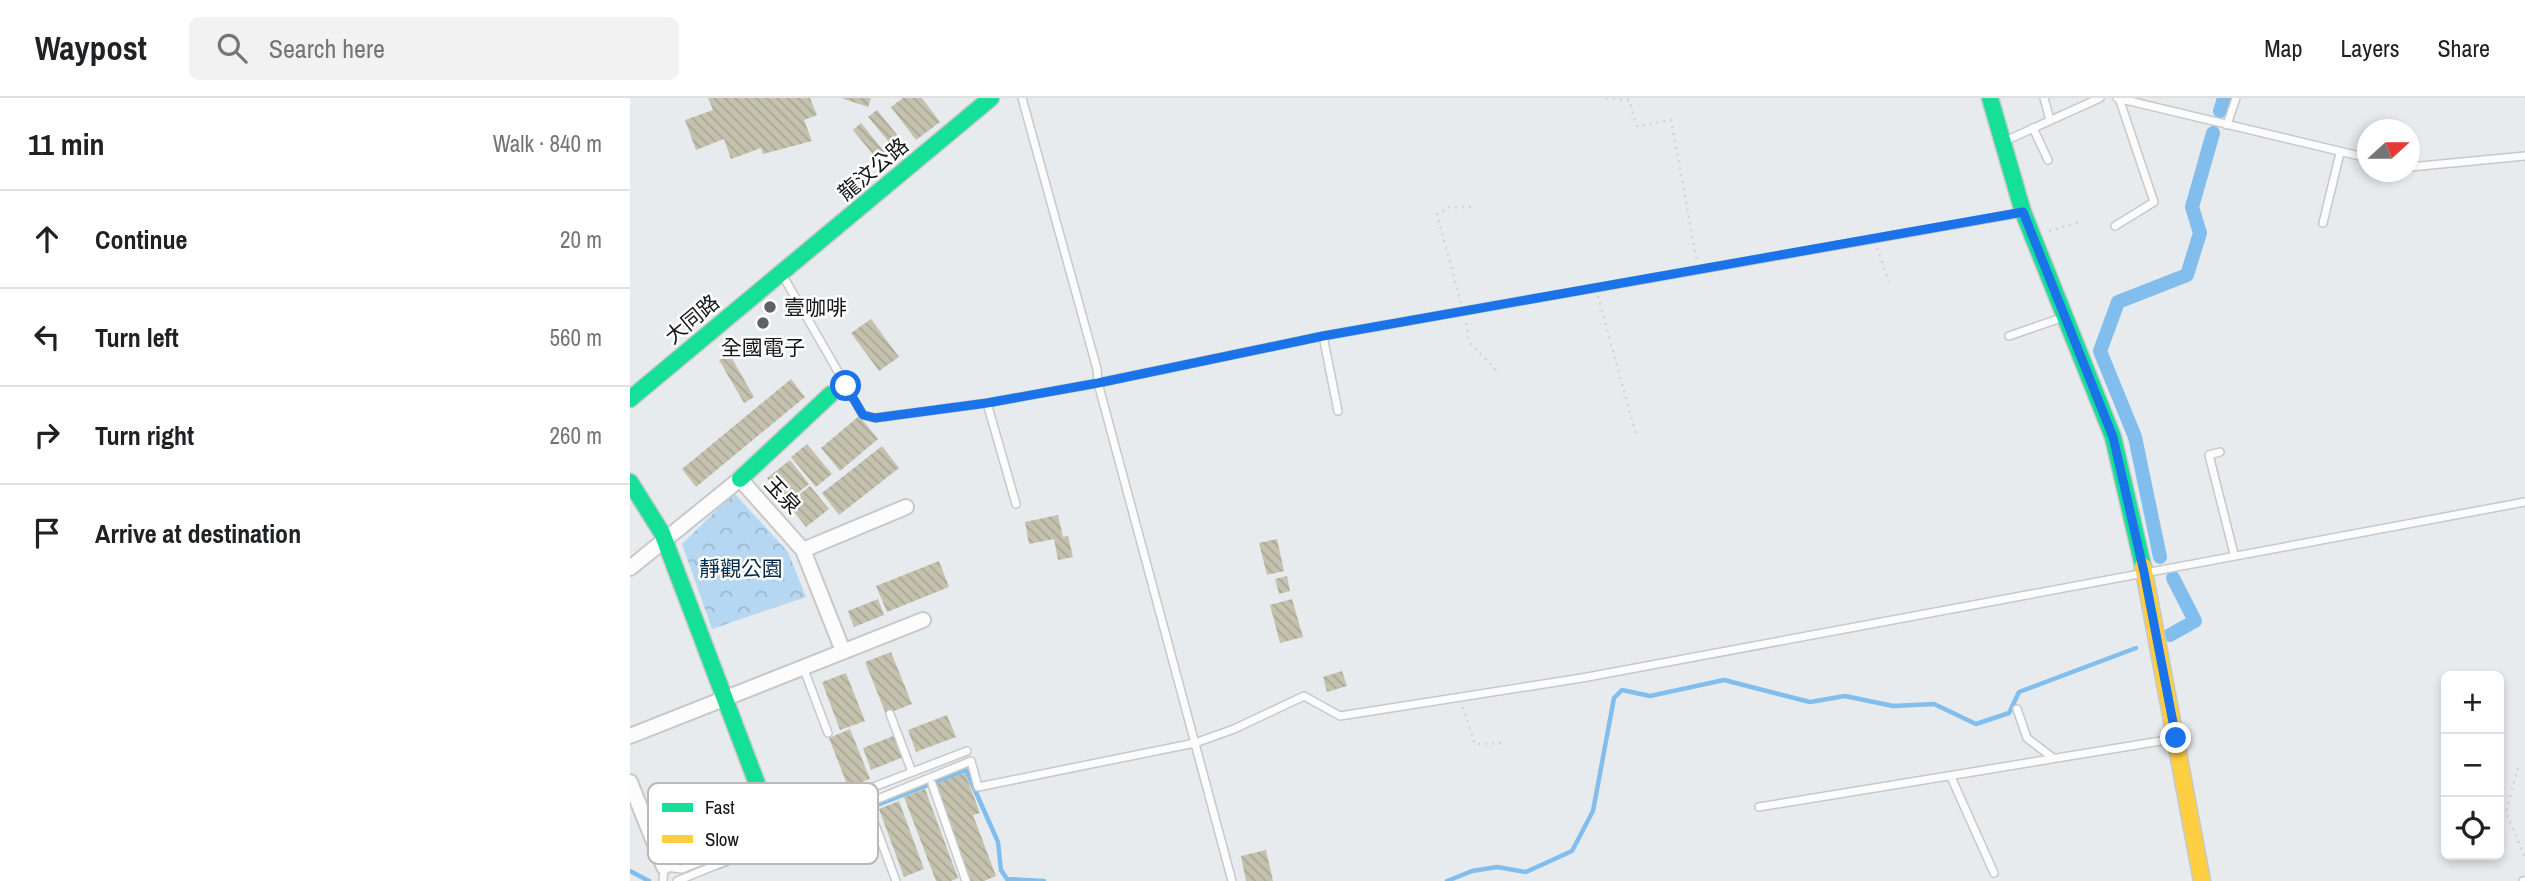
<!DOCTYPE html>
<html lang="en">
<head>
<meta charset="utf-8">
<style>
	body { margin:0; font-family:"Archivo Narrow","Noto Sans TC",sans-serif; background:#f2f2f2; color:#202124 }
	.controls { position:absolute; right:21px; bottom:21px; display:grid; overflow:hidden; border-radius:10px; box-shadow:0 4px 10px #0003 }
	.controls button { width:63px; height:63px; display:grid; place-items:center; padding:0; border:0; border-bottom:2px solid #e0e0e0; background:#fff; color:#202124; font:35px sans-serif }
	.compass { position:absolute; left:1727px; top:21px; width:63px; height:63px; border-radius:50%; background:#fff; box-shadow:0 4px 10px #0003; rotate:69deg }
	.stop { position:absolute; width:21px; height:21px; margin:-16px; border:5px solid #1a73e8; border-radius:50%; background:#fff }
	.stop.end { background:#1a73e8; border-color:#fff; box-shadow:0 2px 7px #0008 }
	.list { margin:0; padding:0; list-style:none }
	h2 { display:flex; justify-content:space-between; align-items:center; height:91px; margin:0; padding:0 28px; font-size:30px }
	h2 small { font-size:23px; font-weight:400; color:#757577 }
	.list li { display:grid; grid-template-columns:46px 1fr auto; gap:21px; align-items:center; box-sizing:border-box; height:98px; padding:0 28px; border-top:2px solid #e0e0e0 }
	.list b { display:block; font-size:26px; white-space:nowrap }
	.list em { font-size:23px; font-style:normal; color:#757577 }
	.icon { flex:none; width:38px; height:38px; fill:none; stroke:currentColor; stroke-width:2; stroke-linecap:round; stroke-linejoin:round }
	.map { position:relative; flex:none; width:1895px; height:783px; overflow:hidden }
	header { display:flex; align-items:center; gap:42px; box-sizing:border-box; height:98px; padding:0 35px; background:#fff; border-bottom:2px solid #e0e0e0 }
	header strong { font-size:33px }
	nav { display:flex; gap:38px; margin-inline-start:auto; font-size:24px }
	.search { width:490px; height:63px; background:#f2f2f2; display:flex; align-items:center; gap:18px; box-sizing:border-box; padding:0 24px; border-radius:10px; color:#757577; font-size:26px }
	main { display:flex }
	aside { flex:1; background:#fff }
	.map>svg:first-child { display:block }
	.park { fill:url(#park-crowns) }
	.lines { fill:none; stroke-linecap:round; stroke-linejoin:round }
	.stream { stroke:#81beee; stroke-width:4.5 }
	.canal { stroke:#81beee; stroke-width:14 }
	.building { fill:url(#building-back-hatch) }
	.lane-casing { stroke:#c6c8ca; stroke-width:10 }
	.street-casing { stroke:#c6c8ca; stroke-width:18 }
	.fast-casing { stroke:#c6c8ca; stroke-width:19 }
	.slow-casing { stroke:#c6c8ca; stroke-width:19 }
	.path { stroke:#d1d2d3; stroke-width:2.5; stroke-dasharray:2 5; stroke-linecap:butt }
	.lane { stroke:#fcfcfc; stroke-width:7 }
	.street { stroke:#fcfcfc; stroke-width:14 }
	.fast { stroke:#16e098; stroke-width:16 }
	.slow { stroke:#ffcf43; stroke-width:16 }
	.route { stroke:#1a73e8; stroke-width:9 }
	.poi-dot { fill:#5f6163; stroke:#fff; stroke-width:2.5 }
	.labels { text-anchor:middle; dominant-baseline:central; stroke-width:5; stroke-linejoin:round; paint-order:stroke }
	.street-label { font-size:21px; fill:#151618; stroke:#fff }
	.poi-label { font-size:21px; fill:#151618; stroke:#fff; text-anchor:start }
	.park-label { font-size:21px; fill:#072b46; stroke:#fff }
	.key { fill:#fff; stroke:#b9b9ba; stroke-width:2 }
	.key-label { font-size:19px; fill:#151618 }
</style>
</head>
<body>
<header>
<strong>Waypost</strong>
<div class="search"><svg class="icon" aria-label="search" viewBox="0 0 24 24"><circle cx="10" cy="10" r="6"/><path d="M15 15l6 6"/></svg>Search here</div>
<nav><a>Map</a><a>Layers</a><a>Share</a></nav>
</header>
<main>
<aside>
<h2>11 min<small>Walk · 840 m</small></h2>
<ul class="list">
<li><svg class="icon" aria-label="ahead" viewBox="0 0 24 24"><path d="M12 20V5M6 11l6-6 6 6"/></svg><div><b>Continue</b></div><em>20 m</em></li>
<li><svg class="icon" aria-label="left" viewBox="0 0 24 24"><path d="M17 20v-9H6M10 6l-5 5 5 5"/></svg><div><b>Turn left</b></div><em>560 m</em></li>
<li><svg class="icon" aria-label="right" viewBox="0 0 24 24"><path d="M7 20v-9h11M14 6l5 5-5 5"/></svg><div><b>Turn right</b></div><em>260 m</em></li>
<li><svg class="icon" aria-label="arrive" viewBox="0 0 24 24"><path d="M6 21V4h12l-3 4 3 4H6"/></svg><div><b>Arrive at destination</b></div></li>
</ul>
</aside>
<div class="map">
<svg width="1895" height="783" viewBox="0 0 1895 783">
	<defs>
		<pattern id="park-crowns" width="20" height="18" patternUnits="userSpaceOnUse" patternTransform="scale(1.75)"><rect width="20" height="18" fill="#b6d7f2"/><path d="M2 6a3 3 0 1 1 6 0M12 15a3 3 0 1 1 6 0" fill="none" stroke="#9cb8cf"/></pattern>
		<pattern id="building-back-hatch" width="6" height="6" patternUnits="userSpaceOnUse" patternTransform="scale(1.75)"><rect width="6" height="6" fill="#c4c2ae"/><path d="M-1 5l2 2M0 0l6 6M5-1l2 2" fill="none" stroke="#a8a695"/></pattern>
	</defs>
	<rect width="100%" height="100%" fill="#e8ebed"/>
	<path class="park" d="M104,395L158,454L176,499L82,531L52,446Z"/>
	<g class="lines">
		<g class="stream">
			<path d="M87,770L336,672L368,744L371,772L377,781L414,783"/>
			<path d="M0,773L19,783"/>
			<path d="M817,783L842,773L867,769L896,774L942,753L963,713L984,600L992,592L1020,598L1094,582L1180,604L1215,598L1263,608L1304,606L1346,626L1379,615L1389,594L1506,550"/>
		</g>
		<g class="canal">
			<path d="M1590,13L1594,0"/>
			<path d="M1530,459L1505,339L1470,253L1488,204L1557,177L1570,135L1562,109L1583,35"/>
			<path d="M1540,537L1565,523L1543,480"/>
		</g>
	</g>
	<g class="building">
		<path d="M78,0H180L187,17L174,22L182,43L133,56L131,50L101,61L94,41L66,52L55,22L83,12Z"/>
		<path d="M211,0H241L238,9Z"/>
		<path d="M273,0H292L310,24L286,42L261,9Z"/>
		<path d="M247,12L277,49L269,56L238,19Z"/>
		<path d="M231,25L257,57L249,64L223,32Z"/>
		<path d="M241,221L269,259L249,273L221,235Z"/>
		<path d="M100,257L124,299L114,305L89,262Z"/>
		<path d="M161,281L175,299L66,389L52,371Z"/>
		<path d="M229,318L248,341L210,373L191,350Z"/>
		<path d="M177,346L202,376L186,389L161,359Z"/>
		<path d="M252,348L269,370L209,417L192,395Z"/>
		<path d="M160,362L179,386L156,404L137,380Z"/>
		<path d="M180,388L199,411L176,429L158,406Z"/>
		<path d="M428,417L433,439L438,438L443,459L428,462L424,441L399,446L395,424Z"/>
		<path d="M647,441L654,473L637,477L629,445Z"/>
		<path d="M309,463L319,489L257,514L246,488Z"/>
		<path d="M657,478L660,493L649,496L645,481Z"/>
		<path d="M248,501L254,517L224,529L218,513Z"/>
		<path d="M662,501L673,539L650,545L640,507Z"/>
		<path d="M261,554L282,606L256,616L235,564Z"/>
		<path d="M712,573L717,588L697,594L693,579Z"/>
		<path d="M216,575L235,623L210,632L192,584Z"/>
		<path d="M317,617L326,639L286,654L278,632Z"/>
		<path d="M220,631L240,681L218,689L199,640Z"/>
		<path d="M268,636L276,658L241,672L233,650Z"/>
		<path d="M335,675L350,715L343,717L366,778L354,783H341L304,686Z"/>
		<path d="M295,691L328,780L321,783H306L274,699Z"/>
		<path d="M269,703L294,771L274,779L249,711Z"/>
		<path d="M636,752L643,783H616L611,758Z"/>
	</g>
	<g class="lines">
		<g class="lane-casing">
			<g id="lane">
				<path d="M392,0L467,271L468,285L602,783"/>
				<path d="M1414,0L1420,22"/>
				<path d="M1487,0L1738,60"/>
				<path d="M1597,27L1606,0"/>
				<path d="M1403,30L1418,62"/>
				<path d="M1375,43L1470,0"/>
				<path d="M1780,69L1895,58"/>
				<path d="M1693,125L1710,55"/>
				<path d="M1485,128L1524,104L1489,0"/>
				<path d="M153,178L233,317L245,320L357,305L468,285L693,238L1390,115"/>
				<path d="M693,238L708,313"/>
				<path d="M1379,238L1431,220"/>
				<path d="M357,305L386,406"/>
				<path d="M1590,354L1579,357L1604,456"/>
				<path d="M173,569L198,635"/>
				<path d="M1387,611L1397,640L1423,660"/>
				<path d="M260,616L282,674"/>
				<path d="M1321,679L1364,775"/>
				<path d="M302,686L336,783"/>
				<path d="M135,696L181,713L337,653"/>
				<path d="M1129,709L1543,641"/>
				<path d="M241,716L266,783"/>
				<path d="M33,783L34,769L52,771L142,735"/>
				<path d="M47,783L341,663L348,689L565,645L604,631L674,598L710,618L952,580L1895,404"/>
				<path d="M1893,783H1895"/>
			</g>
		</g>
		<g class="street-casing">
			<g id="street">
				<path d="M173,452L276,409"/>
				<path d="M0,470L110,381L173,452L213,553"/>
				<path d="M0,638L293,522"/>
				<path d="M0,684L34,769"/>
			</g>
		</g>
		<g class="fast-casing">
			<g id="fast">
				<path d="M1360,0L1393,114L1483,339L1513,468"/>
				<path d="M0,301L361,0"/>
				<path d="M110,381L201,296"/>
				<path d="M0,384L32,435L145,733"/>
			</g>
		</g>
		<g class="slow-casing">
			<path id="slow" d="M1513,468L1572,783"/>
		</g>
		<g class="path">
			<path d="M976,0L999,2L1007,28L1041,22L1067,164"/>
			<path d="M1419,133L1449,124"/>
			<path d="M1247,150L1259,184"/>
			<path d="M968,198L1007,340"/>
			<path d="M831,205L807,116L820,109H846"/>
			<path d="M836,225L839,244L866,272"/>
			<path d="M833,609L845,646L876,645"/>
			<path d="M1888,670L1876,714L1895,760"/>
		</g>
		<use href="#lane" class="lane"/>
		<use href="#street" class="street"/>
		<use href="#fast" class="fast"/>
		<use href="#slow" class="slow"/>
	</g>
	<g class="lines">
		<path class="route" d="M216,288L233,317L245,320L357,305L468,285L693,238L1393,114L1483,339L1514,474L1546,640"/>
	</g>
	<g class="poi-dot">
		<circle cx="140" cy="209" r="7"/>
		<circle cx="133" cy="225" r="7"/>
	</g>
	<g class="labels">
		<g class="street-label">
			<text transform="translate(243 71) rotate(-40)">龍汶公路</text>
			<text transform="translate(62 221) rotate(-40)">大同路</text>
			<text transform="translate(153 397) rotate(47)">玉泉</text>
		</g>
		<g class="poi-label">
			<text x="154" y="209">壹咖啡</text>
			<text x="133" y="249" text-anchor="middle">全國電子</text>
		</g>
		<g class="park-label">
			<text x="111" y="470">靜觀公園</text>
		</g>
	</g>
	<rect x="18" y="685" width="230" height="81" rx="10" class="key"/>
	<rect x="32" y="705" width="31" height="9" fill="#16e098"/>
	<rect x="32" y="737" width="31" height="8" fill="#ffcf43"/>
	<g class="key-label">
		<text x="75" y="716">Fast</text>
		<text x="75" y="748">Slow</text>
	</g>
</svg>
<div class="controls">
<button>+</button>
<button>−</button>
<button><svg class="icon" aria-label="locate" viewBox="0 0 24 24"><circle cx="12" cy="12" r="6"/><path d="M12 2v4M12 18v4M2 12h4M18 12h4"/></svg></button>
</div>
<svg class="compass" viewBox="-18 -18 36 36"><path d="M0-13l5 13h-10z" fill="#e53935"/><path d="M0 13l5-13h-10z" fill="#757577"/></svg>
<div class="stop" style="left:216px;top:288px"></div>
<div class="stop end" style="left:1546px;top:640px"></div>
</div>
</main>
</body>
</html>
